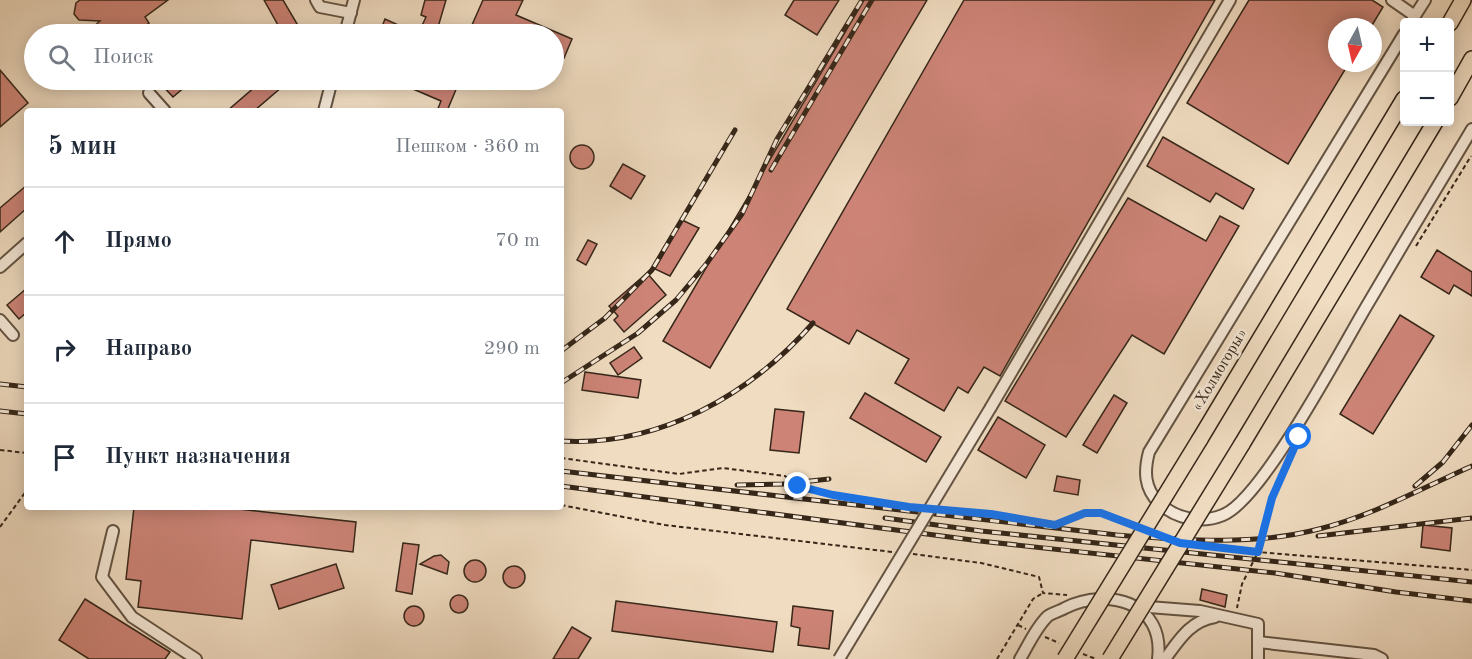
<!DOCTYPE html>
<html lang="ru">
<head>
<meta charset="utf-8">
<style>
	body { margin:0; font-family:"Old Standard TT",serif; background:#f2f2f3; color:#1f2937 }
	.controls { position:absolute; right:18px; top:18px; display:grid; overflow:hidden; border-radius:6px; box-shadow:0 3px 15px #0003 }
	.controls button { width:54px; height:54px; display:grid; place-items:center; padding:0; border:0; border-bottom:2px solid #e0e1e3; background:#fff; color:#1f2937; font:30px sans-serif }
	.compass { position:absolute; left:1328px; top:18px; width:54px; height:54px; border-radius:50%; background:#fff; box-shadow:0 3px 15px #0003; rotate:188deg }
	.stop { position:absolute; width:18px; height:18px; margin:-14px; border:4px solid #1a73e8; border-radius:50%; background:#fff }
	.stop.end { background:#1a73e8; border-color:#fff; box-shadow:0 2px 6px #0008 }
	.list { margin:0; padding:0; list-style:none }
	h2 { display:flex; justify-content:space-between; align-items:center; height:78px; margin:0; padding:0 24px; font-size:26px }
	h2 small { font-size:20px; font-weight:400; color:#747a83 }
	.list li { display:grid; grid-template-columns:39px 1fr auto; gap:18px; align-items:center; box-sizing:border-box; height:108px; padding:0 24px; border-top:2px solid #e0e1e3 }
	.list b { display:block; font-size:22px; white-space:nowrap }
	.list em { font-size:20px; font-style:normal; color:#747a83 }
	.icon { flex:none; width:33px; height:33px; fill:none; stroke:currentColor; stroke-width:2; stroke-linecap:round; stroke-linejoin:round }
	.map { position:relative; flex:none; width:1472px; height:659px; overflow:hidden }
	.search { position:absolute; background:#fff; box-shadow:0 3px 15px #0003; left:24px; top:24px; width:540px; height:66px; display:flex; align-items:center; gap:15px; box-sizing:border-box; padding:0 21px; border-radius:33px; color:#747a83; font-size:22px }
	.panel { position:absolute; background:#fff; box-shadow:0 3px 15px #0003; left:24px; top:108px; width:540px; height:402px; border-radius:6px }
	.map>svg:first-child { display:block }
	.building { fill:#cd8477; stroke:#362719; stroke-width:1.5 }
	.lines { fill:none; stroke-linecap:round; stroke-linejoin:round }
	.minor-casing { stroke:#645443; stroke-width:14 }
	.highway-casing { stroke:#362719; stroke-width:18 }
	.path { stroke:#362719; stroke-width:2; stroke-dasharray:4.5 3; stroke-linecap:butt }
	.minor { stroke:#f5e8d7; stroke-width:10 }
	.highway { stroke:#f0dcc1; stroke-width:15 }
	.rail-casing { stroke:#362719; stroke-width:5 }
	.rail { stroke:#f5e8d7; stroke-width:3; stroke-dasharray:9; stroke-linecap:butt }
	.minor-bridge-casing { stroke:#645443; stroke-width:14; stroke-linecap:butt }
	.highway-bridge-casing { stroke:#362719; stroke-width:18; stroke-linecap:butt }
	.minor-bridge { stroke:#f5e8d7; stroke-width:10 }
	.highway-bridge { stroke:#f0dcc1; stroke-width:15 }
	.route { stroke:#1a73e8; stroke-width:8 }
	.labels { text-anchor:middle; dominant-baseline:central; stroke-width:5; stroke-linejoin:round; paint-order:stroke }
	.street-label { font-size:16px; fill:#362719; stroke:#f5e8d7 }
</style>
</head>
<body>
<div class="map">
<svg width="1472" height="659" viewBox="0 0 1472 659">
	<rect width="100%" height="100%" fill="#f0dcc1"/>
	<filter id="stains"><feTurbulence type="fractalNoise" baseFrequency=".00333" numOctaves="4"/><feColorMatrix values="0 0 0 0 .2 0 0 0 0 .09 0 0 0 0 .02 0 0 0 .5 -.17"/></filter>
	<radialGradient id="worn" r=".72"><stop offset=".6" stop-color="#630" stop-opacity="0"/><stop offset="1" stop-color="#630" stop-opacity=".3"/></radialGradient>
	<g class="building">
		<path d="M80,0H168L145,17L149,23L143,28L148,34H85L100,21L79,20L74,14L76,3Z"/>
		<path d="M264,0H283L303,34H283Z"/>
		<path d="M425,0H446L436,34H395L381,29L385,19L418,34L426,17L421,15Z"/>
		<path d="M483,0H523L516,15L572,39L564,58L554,54V34H509L493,28L490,34H468Z"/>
		<path d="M794,0H839L817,35L785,15Z"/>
		<path d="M864,0H927L710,368L663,341Z"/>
		<path d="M964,0H1215L1000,376L984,367L968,393L958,387L944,411L895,383L909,359L857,330L849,344L787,309Z"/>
		<path d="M1249,0H1372L1383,7L1371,27H1337V63H1349L1288,164L1187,103Z"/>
		<path d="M0,70L28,103L0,127Z"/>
		<path d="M157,80H193L173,97Z"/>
		<path d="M263,80H290L254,111H227Z"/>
		<path d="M392,80H460L447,111H437L441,101Z"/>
		<path d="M1163,137L1254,189L1243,209L1216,193L1210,202L1147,166Z"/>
		<circle cx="582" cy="157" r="12"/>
		<path d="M623,164L645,176L631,199L610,186Z"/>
		<path d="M27,185V208L0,232V208Z"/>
		<path d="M1128,198L1206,241L1220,216L1239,226L1164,354L1132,335L1066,437L1005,401Z"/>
		<path d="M682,220L699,228L670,276L655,269Z"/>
		<path d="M588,240L597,244L586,265L577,260Z"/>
		<path d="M1437,250L1472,272V296L1454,285L1449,294L1421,277Z"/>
		<path d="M647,273L666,295L624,332L614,320L618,316L609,306Z"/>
		<path d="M27,288V312L19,319L7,305Z"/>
		<path d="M1400,315L1434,336L1373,434L1340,414Z"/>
		<path d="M634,347L642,358L618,375L610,363Z"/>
		<path d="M585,372L641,380L638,398L582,390Z"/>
		<path d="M865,393L941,437L926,462L850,418Z"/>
		<path d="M1114,395L1127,403L1097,453L1083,445Z"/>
		<path d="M775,409L804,412L799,453L770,450Z"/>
		<path d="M998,417L1045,445L1026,478L978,450Z"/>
		<path d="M1057,476L1080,480L1078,495L1054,491Z"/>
		<path d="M134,507H221L356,522L353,552L251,540L242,619L138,607L141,581L126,579Z"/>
		<path d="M1423,525L1452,528L1450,551L1421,547Z"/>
		<path d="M403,543L419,545L412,594L396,591Z"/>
		<path d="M441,555L449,562L447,574L420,564L434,556Z"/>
		<circle cx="475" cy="571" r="11"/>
		<path d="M336,564L344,588L279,609L271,585Z"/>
		<circle cx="514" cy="577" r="11"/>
		<path d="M1202,589L1227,595L1225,607L1200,600Z"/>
		<circle cx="459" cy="604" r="9"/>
		<path d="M85,599L170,652L165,659H89L59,640Z"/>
		<path d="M616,601L777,622L773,652L612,631Z"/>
		<path d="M793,606L833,611L829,649L798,645L800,628L791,626Z"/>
		<circle cx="414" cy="616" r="10"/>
		<path d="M572,627L591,638L578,659H553Z"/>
	</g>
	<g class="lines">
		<g class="minor-casing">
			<g id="minor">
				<path d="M316,0L320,7L351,13"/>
				<path d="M1392,0L1415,16"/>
				<path d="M1411,22L1425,0"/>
				<path d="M345,34L354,0"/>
				<path d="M1404,34L1149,452C1144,471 1144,488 1159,503C1176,519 1201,524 1223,515C1263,499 1343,345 1369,302C1403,244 1437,187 1472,129"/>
				<path d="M149,93L165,111"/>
				<path d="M324,111L332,80"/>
				<path d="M0,267L27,243"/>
				<path d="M0,320L13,335"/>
				<path d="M991,407L1230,0"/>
				<path d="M113,531L102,577L132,617L196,659"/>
				<path d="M1136,606L1200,611L1258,624V659"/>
				<path d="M1258,642L1374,655L1382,659"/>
				<path d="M1020,659C1028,646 1036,627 1048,616C1052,613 1060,611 1065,608C1108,587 1165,602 1158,659"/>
				<path d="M1165,659C1179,640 1190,621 1215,617"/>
			</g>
		</g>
		<g class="highway-casing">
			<g id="highway">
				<path d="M1450,23L1463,0"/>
				<path d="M1450,98L1472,59"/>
				<path d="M1200,439L1404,99"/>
				<path d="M1242,444L1435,122"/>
			</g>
		</g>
		<g class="path">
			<path d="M1416,246L1471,156"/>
			<path d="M0,450L27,453"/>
			<path d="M1290,457L1272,498L1258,552L1472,570"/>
			<path d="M561,458L679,474L723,468L785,476L798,486L833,495L919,508"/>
			<path d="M561,505L665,525L892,552"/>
			<path d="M940,509L1055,525L1085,513H1101L1132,525"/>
			<path d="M0,527L27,490"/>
			<path d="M1157,535L1169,539"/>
			<path d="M1195,544L1258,552L1242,584L1237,608"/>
			<path d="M913,554L981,563L1039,577L1043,593L1067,595"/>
			<path d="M1018,625L1026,629"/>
			<path d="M1045,637L1059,643"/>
			<path d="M1083,654L1096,659"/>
			<path d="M997,659L1033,599L1043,593"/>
		</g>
		<use href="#minor" class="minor"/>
		<use href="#highway" class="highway"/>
		<g class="rail-casing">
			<g id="rail">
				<path d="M771,170L872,0"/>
				<path d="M561,351L605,318L652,270L735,130"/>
				<path d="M561,383L638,333L676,300L707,263L742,214L777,139L862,0"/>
				<path d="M0,384L27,387"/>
				<path d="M0,411L27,414"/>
				<path d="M561,441C659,447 750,395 813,323"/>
				<path d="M561,471L1117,535C1183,540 1254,546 1319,529C1372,516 1422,488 1472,466"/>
				<path d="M737,485L783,484L829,479"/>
				<path d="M561,486L980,541L1275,573L1396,592L1472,601"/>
				<path d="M1415,486L1443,462L1472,425"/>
				<path d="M885,518L981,531L1472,582"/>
				<path d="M1318,536L1472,518"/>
			</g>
		</g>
		<use href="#rail" class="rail"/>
		<g class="minor-bridge-casing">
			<path id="minor-bridge" d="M839,659L991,407"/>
		</g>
		<g class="highway-bridge-casing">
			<g id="highway-bridge">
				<path d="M1065,659L1200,439"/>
				<path d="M1110,659L1242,444"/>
			</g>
		</g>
		<use href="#minor-bridge" class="minor-bridge"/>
		<use href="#highway-bridge" class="highway-bridge"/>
	</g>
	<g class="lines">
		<path class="route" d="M798,486L833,495L909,507L991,514L1055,525L1085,513H1101L1180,543L1258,552L1272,498L1299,437"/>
	</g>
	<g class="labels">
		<g class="street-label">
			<text transform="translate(1220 370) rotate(-59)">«Холмогоры»</text>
		</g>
	</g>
	<rect width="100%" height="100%" filter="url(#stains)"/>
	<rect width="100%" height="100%" fill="url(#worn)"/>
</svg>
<div class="controls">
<button>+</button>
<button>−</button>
</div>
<svg class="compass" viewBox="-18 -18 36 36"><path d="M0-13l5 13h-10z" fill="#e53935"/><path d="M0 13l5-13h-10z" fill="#747a83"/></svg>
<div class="stop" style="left:1299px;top:437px"></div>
<div class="stop end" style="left:798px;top:486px"></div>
<div class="search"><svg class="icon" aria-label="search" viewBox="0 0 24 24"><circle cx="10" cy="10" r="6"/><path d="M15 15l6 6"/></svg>Поиск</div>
<section class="panel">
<h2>5 мин<small>Пешком · 360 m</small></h2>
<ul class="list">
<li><svg class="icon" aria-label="ahead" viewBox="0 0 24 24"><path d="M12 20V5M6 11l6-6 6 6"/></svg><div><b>Прямо</b></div><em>70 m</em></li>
<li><svg class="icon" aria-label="right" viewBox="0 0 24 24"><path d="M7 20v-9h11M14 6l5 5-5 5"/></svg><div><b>Направо</b></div><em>290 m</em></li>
<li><svg class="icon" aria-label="arrive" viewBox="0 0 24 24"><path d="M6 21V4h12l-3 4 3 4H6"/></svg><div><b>Пункт назначения</b></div></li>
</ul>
</section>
</div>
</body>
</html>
